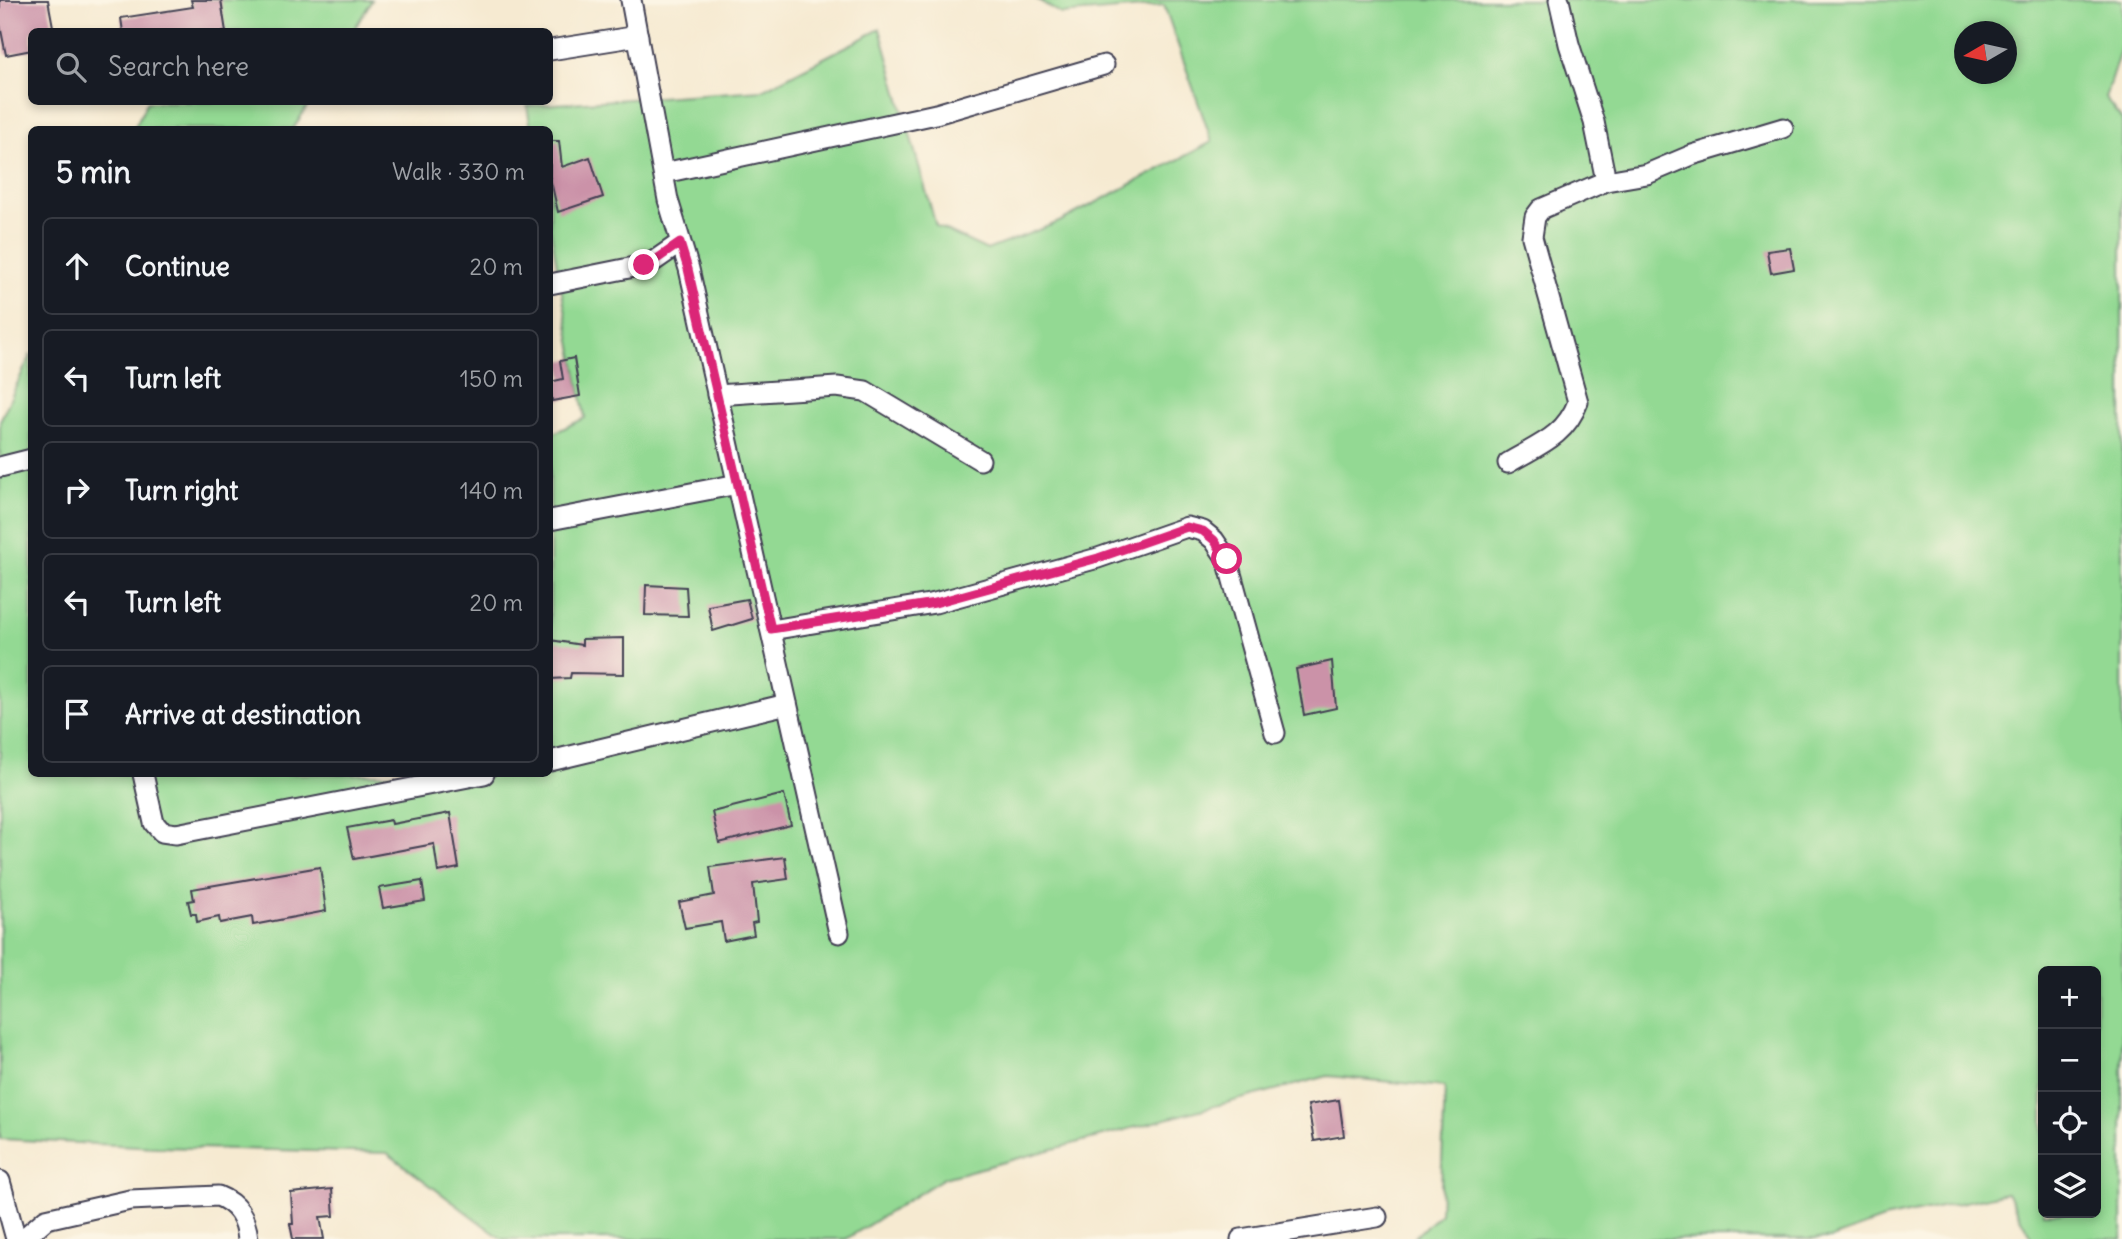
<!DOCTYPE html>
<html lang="en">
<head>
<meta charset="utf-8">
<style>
	body { margin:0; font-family:Delius,sans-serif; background:#242831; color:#f1f3f6 }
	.controls { position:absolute; right:21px; bottom:21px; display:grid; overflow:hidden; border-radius:10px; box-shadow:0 4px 10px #0003 }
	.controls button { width:63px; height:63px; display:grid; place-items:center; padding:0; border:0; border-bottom:2px solid #363941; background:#171b24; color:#f1f3f6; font:35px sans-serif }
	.compass { position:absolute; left:1954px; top:21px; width:63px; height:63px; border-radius:50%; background:#171b24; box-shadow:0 4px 10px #0003; rotate:261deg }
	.stop { position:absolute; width:21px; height:21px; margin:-16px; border:5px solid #db2777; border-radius:50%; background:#fff }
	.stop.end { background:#db2777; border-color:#fff; box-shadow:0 2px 7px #0008 }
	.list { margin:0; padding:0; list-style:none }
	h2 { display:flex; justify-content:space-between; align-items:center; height:91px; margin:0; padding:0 28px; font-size:30px }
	h2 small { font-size:23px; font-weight:400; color:#9ea1a6 }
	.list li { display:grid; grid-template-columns:46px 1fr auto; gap:21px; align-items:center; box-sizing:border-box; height:98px; margin:0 14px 14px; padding:0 14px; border:2px solid #363941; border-radius:10px }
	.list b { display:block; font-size:26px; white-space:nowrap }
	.list em { font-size:23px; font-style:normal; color:#9ea1a6 }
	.icon { flex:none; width:38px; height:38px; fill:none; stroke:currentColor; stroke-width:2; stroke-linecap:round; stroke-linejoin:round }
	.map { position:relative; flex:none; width:2122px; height:1239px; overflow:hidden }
	.search { position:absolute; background:#171b24; box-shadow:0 4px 10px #0003; left:28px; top:28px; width:525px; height:77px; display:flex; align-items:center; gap:18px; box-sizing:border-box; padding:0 24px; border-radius:10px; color:#9ea1a6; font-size:26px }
	.panel { position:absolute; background:#171b24; box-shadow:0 4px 10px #0003; left:28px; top:126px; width:525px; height:651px; border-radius:10px }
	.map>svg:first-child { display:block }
	.green { fill:#93d993; stroke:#5a7e67; stroke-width:2; fill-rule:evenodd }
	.building { fill:#cb92a8 }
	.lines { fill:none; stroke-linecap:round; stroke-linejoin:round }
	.minor-casing { stroke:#424052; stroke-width:23 }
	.minor { stroke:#fff; stroke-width:19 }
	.route { stroke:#db2777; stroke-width:9 }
</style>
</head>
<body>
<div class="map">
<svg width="2122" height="1239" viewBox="0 0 2122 1239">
	<rect width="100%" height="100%" fill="#fcf5e5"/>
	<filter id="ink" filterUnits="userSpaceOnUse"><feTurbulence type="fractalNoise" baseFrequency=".0143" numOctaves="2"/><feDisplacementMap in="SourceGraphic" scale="14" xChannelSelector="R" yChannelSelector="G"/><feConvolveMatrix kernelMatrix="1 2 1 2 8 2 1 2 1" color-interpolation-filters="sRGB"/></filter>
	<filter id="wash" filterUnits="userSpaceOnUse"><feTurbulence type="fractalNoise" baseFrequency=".00686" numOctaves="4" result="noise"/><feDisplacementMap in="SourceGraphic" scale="28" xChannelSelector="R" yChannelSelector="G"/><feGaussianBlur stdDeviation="1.57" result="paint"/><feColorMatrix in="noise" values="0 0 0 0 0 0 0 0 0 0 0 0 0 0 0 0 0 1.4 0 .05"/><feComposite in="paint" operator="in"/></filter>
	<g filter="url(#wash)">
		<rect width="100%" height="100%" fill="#f6ead1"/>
		<g class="green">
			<path d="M192,0H372L353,31L178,32L193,7Z"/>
			<path d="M1038,0H2122V45L2105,98L2122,120V1239H2032L2007,1193L1884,1219L1829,1239H1412L1440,1214L1445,1087L1328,1076L944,1178L846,1239H502L387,1153L157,1147L0,1139V421L31,354L32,774H550V435L585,418L550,227V130L531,129L527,106L762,90L880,29L936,226L987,250L1059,222L1212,142L1164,5L1061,14ZM1965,32H2007V74H1965ZM2043,971H2096V1213H2043Z"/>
			<path d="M147,102H310L293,129H134Z"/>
		</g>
		<g id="blocks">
			<g class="building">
				<path d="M0,0H48L54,32H32V50L6,55L0,25Z"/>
				<path d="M191,0H221L226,32H123L121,18L193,7Z"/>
				<path d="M550,141H559L562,167L590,157L603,197L558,212L550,177Z"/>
				<path d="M1790,248L1794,269L1771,273L1767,251Z"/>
				<path d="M574,358L580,396L552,401L550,382L563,379L560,361Z"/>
				<path d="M646,585L686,587L688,616L645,615Z"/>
				<path d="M747,599L752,619L713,631L708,606Z"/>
				<path d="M624,638V674L571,673L570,678L550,679V640L582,645V639Z"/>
				<path d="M1332,661L1336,708L1304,715L1296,669Z"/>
				<path d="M784,794L791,825L719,843L712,812Z"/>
				<path d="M450,813L459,868L438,872L434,844L354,859L347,828L391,820L392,824Z"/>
				<path d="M785,857L788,879L753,884L757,922L752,923L754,935L724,941L721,922L685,928L679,902L714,895L710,867Z"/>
				<path d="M320,867L326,911L253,925L252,917L220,923L219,917L197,922L196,914H191L188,901L194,900L192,889Z"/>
				<path d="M422,881L425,901L383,908L379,888Z"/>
				<path d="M1339,1100L1344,1136L1314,1141L1308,1105Z"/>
				<path d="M332,1189L334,1216L320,1217L324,1239H293L290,1224H293L291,1193Z"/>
			</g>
		</g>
	</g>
	<g filter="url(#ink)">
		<use href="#blocks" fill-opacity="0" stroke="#424052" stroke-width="2"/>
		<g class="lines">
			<g class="minor-casing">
				<g id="minor">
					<path d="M631,0L668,200L689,269L839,933"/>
					<path d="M550,50L638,36"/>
					<path d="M664,173L936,114L1104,65"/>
					<path d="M1606,181L1647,174L1692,155L1783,128"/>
					<path d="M550,284L644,265L654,261L680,243"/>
					<path d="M717,395L837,387L865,391L980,460"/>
					<path d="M1508,463C1538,445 1565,437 1578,402L1532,237L1535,217L1541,209L1606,181L1594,122L1569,44L1559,0"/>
					<path d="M0,467L32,459"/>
					<path d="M550,520L738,484"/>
					<path d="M771,630L935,603L1098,558L1187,527L1203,531L1214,540L1227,559L1275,733"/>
					<path d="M550,761L787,704"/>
					<path d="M143,774L154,823L162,832L176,834L484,774"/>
					<path d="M0,1181L16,1239"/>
					<path d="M23,1239L46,1219L130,1200L218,1196C238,1204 246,1218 248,1239"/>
					<path d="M1241,1239L1377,1217"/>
				</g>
			</g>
			<use href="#minor" class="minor"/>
		</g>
	</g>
	<g class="lines" filter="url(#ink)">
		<path class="route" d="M644,265L654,261L680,243L688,269L771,629L935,603L1098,558L1187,527L1203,531L1214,540L1227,559"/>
	</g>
</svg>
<div class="controls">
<button>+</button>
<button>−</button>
<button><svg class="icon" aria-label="locate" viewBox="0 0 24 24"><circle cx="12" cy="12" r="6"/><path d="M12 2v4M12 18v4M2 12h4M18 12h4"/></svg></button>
<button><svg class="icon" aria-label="layers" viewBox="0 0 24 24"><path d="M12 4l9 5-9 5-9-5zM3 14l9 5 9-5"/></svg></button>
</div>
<svg class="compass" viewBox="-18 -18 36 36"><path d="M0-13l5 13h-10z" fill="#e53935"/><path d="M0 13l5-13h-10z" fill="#9ea1a6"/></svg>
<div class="stop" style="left:1227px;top:559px"></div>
<div class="stop end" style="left:644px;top:265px"></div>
<div class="search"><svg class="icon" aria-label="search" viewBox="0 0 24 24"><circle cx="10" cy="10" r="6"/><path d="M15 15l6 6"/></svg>Search here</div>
<section class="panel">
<h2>5 min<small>Walk · 330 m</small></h2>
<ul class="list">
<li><svg class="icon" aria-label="ahead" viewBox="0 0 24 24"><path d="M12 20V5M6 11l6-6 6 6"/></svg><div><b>Continue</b></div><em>20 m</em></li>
<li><svg class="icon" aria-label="left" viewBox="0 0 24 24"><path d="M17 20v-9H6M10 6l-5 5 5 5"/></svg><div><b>Turn left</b></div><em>150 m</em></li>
<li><svg class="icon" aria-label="right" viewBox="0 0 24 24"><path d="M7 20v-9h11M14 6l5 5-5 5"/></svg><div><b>Turn right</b></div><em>140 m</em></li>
<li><svg class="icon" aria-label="left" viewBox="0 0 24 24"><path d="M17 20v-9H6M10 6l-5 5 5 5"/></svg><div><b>Turn left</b></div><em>20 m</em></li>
<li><svg class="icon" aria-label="arrive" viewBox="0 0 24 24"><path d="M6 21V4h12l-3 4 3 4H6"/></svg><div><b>Arrive at destination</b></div></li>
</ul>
</section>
</div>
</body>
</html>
